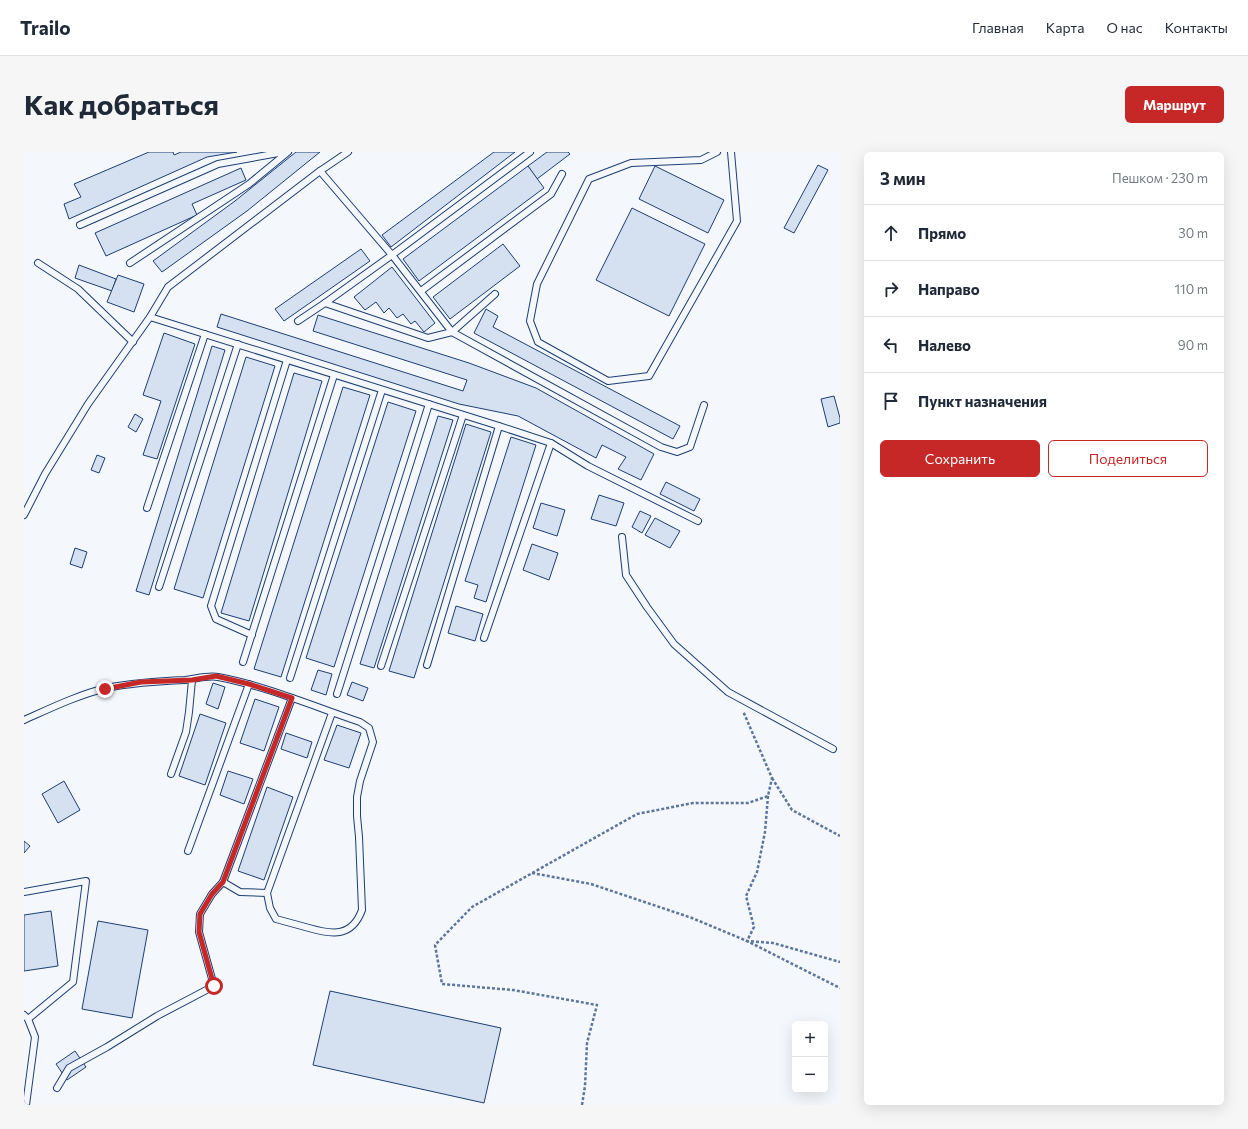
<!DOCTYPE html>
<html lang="ru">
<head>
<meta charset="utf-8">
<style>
	body { margin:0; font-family:Commissioner,sans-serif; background:#f6f6f7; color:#1f2937 }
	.controls { position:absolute; right:12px; bottom:12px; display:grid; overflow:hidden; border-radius:6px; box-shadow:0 4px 16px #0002 }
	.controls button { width:36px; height:36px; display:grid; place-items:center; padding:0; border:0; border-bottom:1px solid #e0e1e3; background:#fff; color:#1f2937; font:20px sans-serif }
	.stop { position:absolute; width:12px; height:12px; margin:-9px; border:3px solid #c62828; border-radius:50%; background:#fff }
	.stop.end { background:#c62828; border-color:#fff; box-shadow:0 1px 4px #0008 }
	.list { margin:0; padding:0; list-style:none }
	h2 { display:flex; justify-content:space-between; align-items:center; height:52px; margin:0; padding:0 16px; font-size:17px }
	h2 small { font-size:13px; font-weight:400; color:#747a83 }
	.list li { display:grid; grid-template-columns:26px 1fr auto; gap:12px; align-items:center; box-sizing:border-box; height:56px; padding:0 16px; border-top:1px solid #e0e1e3 }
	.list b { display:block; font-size:15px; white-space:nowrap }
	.list em { font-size:13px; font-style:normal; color:#747a83 }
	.actions { display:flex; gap:8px; padding:12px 16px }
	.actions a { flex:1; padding:9px 0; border:1px solid #c62828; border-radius:6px; text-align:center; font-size:14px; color:#c62828 }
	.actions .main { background:#c62828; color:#fff }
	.icon { flex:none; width:22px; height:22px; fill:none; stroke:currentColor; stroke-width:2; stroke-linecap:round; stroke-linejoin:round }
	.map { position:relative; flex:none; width:816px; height:953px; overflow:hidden; border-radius:6px }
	header { display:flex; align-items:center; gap:24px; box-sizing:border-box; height:56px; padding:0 20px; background:#fff; border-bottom:1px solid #e0e1e3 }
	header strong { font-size:19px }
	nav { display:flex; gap:22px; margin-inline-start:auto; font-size:14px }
	.intro { display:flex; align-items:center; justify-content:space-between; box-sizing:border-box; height:96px; padding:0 24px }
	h1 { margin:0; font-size:28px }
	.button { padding:10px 18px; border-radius:6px; background:#c62828; color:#fff; font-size:14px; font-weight:700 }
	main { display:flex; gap:24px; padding:0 24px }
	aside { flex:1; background:#fff; border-radius:6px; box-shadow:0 4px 16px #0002 }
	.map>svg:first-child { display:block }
	.building { fill:#d5e0f0; stroke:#1d3f73 }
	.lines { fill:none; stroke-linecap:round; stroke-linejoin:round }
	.service-casing { stroke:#1d3f73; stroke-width:8 }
	.path { stroke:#5e769c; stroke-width:2.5; stroke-dasharray:3 2; stroke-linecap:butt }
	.service { stroke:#f4f7fb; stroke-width:6 }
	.route { stroke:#c62828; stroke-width:5 }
</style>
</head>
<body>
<header>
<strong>Trailo</strong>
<nav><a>Главная</a><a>Карта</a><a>О нас</a><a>Контакты</a></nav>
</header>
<div class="intro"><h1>Как добраться</h1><a class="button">Маршрут</a></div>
<main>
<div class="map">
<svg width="816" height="953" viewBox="0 0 816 953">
	<rect width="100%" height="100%" fill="#f4f7fb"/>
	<g class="building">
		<path d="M125,0H149L150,3L157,0H213L183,5L45,67L40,52L57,45L50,32Z"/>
		<path d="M272,0H296L223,59L138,120L129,109L211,49Z"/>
		<path d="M470,0H491L367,95L358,83Z"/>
		<path d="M523,0H544L546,2L513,27L504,14Z"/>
		<path d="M794,13L804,18L770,81L760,76Z"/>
		<path d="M504,14L520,36L395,129L379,107Z"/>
		<path d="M631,14L700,48L684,81L615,47Z"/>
		<path d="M217,16L222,28L168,52L173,63L82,104L71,81Z"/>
		<path d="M608,56L681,92L645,164L572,128Z"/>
		<path d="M479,92L496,114L426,167L409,145Z"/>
		<path d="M337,97L346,109L260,169L251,157Z"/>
		<path d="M55,113L92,127L88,139L51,126Z"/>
		<path d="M368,115L411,171L400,180L391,169L387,172L379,162L373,166L365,156L360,161L352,150L341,158L330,145Z"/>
		<path d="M94,123L120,132L110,160L83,150Z"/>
		<path d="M462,157L474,164L469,175L656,274L649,287L450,181Z"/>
		<path d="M197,162L439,239L443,228L289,179L294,163L445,211L512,236L630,302L617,328L594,317L602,305L578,293L572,306L494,264L435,252L193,175Z"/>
		<path d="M140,181L171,192L133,307L119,303L137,249L119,243Z"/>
		<path d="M188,194L201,198L125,443L112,439Z"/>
		<path d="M222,205L251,214L179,446L150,437Z"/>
		<path d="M270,221L298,229L225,469L197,461Z"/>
		<path d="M319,235L346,243L257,525L230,517Z"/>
		<path d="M810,244L816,266V271L804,275L797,247Z"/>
		<path d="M364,250L392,259L310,515L282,506Z"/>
		<path d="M111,262L119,267L112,280L104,275Z"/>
		<path d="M414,264L429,268L350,516L336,512Z"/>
		<path d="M442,272L467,280L390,526L365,519Z"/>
		<path d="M487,285L512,293L462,450L450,446L454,433L441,429Z"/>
		<path d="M73,303L81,306L75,321L67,318Z"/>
		<path d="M642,330L676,347L670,359L636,342Z"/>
		<path d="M575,343L600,351L592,374L567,367Z"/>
		<path d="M517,351L541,358L533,384L509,376Z"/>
		<path d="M616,359L627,364L618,381L608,375Z"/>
		<path d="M631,366L656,379L646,396L621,383Z"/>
		<path d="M508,392L534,401L525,428L499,418Z"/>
		<path d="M51,396L63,400L58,416L46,412Z"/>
		<path d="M432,454L459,462L451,489L424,481Z"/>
		<path d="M294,518L308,522L302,543L287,538Z"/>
		<path d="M328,530L344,536L339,549L323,543Z"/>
		<path d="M189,531L201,535L194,557L182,552Z"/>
		<path d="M231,547L255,555L240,599L216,591Z"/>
		<path d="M176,562L202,571L181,633L155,624Z"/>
		<path d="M313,573L337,581L325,616L300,608Z"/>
		<path d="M262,581L288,590L283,606L257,597Z"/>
		<path d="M204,619L229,627L220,652L196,643Z"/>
		<path d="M40,629L56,658L34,671L18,642Z"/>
		<path d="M243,635L269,645L240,728L214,719Z"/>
		<path d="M0,689L6,694L0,701Z"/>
		<path d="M27,759L34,814L0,819V763Z"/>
		<path d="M74,769L124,778L108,866L58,857Z"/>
		<path d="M306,839L477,876L460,951L289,913Z"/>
		<path d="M51,899L62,915L43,928L32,912Z"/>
	</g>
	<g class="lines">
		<g class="service-casing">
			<g id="service">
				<path d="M693,0L677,8L607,11L565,27L513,132L506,169L514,190L584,229L625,224L713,69L707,0"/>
				<path d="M296,19L368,103L428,180L637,295L653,300L666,295L680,253"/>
				<path d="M56,73L194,12L260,0"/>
				<path d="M14,111L54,137L109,190"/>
				<path d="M106,111L225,32L264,0"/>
				<path d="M397,139L527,42L538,22"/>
				<path d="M471,142L428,180L404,186L301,151L368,103L506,0"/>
				<path d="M126,165L475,274L527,291L564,314L674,369"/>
				<path d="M274,169L301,151"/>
				<path d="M123,356L181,182"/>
				<path d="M0,363L21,322L64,252L126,165L144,135L296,19L324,0"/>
				<path d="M598,385L602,423L623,455L650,492L704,540L809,597"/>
				<path d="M135,435L214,192"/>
				<path d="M228,483L192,467L187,454L263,208"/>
				<path d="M460,486L527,291"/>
				<path d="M219,510L310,223"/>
				<path d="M403,513L475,274"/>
				<path d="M357,514L439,263"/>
				<path d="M266,526L358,238"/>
				<path d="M313,542L405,252"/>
				<path d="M0,568C27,556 54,543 82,536C108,531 134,529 161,528C171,527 184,523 194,525C242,534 289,554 336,570L345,576L349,590L336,629L333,645V664L335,685L338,758C328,785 309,783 285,776C274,773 263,770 252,767L246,756L243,741"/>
				<path d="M147,622L162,580L165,560L168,528"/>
				<path d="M164,699L225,532"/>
				<path d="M199,730L268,546"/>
				<path d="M0,740L62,729L49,830L4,867"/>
				<path d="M0,863L4,867L11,885L2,953"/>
				<path d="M33,936L45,916L83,895L133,864L190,834L175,780L176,762L188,742L199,730L216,740L243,741L308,561"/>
			</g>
		</g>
		<g class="path">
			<path d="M748,626L768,658L816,684"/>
			<path d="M744,644L741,680L733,720L722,744L730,775L723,789L749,791L816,810"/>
			<path d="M508,721L567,732L668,766L723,789L816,836"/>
			<path d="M558,953L561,934L563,891L573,853L489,838L418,832L411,793L448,755L613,662L669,651H724L744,644L748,626L719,559"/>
		</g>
		<use href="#service" class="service"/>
	</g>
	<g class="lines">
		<path class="route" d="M81,537L117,530L168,528L192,524L225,532L268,546L199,730L188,742L176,762L175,780L190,834"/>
	</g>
</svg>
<div class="controls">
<button>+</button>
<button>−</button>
</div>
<div class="stop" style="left:190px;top:834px"></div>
<div class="stop end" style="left:81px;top:537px"></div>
</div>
<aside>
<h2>3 мин<small>Пешком · 230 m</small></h2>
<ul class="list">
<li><svg class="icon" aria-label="ahead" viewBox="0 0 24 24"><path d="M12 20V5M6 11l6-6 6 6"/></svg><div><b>Прямо</b></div><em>30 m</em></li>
<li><svg class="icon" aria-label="right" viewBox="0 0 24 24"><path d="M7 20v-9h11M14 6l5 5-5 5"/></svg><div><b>Направо</b></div><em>110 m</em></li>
<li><svg class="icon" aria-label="left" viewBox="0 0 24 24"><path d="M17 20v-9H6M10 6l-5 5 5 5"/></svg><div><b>Налево</b></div><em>90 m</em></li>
<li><svg class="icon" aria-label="arrive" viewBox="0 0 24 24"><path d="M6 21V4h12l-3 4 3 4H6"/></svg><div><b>Пункт назначения</b></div></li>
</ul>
<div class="actions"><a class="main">Сохранить</a><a>Поделиться</a></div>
</aside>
</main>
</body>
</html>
